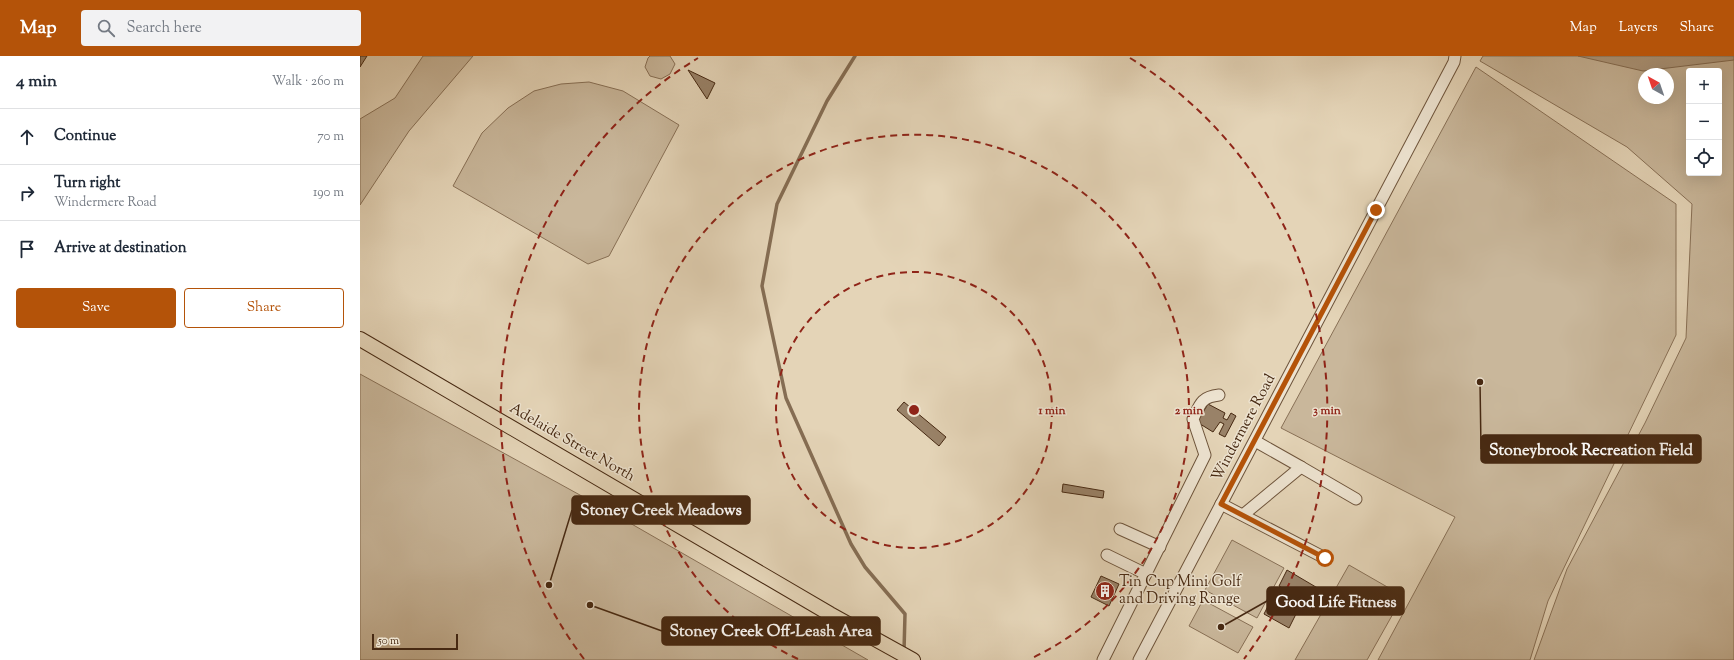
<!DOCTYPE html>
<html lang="en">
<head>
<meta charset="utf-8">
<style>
	body { margin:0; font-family:"Sorts Mill Goudy",serif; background:#f2f2f3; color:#1f2937 }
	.controls { position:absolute; right:12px; top:12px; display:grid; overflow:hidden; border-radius:4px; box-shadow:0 4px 16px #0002 }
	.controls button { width:36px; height:36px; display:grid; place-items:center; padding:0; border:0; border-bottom:1px solid #e0e1e3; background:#fff; color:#1f2937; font:20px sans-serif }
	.compass { position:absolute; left:1278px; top:12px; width:36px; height:36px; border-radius:50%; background:#fff; box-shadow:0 4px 16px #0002; rotate:320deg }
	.scale { position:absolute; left:12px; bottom:10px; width:86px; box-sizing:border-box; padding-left:4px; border:2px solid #472912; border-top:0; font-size:11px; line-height:14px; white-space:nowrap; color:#472912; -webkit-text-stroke:3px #ede3d0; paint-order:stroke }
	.stop { position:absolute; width:12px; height:12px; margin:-9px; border:3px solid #b45309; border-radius:50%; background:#fff }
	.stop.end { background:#b45309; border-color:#fff; box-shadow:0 1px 4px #0008 }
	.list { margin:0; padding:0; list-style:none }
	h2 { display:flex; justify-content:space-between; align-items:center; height:52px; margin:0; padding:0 16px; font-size:17px }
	h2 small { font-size:13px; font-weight:400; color:#747a83 }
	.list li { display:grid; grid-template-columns:26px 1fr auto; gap:12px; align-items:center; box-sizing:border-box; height:56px; padding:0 16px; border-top:1px solid #e0e1e3 }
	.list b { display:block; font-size:15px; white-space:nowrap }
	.list p { margin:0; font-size:13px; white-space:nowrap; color:#747a83 }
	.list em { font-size:13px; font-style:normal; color:#747a83 }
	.actions { display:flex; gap:8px; padding:12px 16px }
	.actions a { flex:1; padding:9px 0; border:1px solid #b45309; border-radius:4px; text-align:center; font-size:14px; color:#b45309 }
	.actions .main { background:#b45309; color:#fff }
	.icon { flex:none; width:22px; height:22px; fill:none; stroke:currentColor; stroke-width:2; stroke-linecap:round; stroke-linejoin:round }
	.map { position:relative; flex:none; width:1374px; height:604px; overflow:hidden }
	header { display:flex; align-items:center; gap:24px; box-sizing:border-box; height:56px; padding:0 20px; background:#b45309; color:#fff }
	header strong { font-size:19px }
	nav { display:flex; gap:22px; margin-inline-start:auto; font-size:14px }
	.search { width:280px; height:36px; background:#f2f2f3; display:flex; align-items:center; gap:10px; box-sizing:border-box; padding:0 14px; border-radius:4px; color:#747a83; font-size:15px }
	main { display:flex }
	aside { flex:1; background:#fff }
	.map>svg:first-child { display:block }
	.green { fill:#c9b79b; stroke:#887056; fill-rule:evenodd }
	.water { fill:#af9a7f; stroke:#856d53 }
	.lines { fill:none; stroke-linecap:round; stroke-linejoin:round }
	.stream { stroke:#856d53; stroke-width:3.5 }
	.building { fill:#998268; stroke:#472912 }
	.minor-casing { stroke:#6e543b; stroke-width:13 }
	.major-casing { stroke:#472912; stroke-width:16 }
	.minor { stroke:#ede3d0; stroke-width:11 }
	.major { stroke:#e4d4b7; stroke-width:14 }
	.route { stroke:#b45309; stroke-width:5 }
	.ring { fill:none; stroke:#8f2418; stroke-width:2; stroke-dasharray:7 5 }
	.labels { text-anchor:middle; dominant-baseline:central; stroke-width:3; stroke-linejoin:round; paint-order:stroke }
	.street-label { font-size:15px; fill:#472912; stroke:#ede3d0 }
	.poi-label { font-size:15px; fill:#472912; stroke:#ede3d0; text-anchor:start }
	.centre { fill:#8f2418; stroke:#ede3d0; stroke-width:2 }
	.ring-label { font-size:12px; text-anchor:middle; font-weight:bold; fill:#8f2418; stroke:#ede3d0; stroke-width:3; stroke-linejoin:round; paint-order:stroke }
	.leader { fill:none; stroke:#472912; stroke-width:1.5 }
	.callout-dot { fill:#472912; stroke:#ede3d0; stroke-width:1.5 }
	.callout { fill:#472912; stroke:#472912; stroke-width:1.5 }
	.callout-label { font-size:16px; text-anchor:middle; font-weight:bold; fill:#fff }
</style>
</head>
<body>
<header>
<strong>Map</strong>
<div class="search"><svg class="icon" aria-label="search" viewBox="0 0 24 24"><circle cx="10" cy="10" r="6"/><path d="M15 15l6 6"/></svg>Search here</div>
<nav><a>Map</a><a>Layers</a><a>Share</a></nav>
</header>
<main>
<aside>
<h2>4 min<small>Walk · 260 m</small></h2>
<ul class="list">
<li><svg class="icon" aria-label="ahead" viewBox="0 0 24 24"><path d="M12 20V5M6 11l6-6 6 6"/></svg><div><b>Continue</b></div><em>70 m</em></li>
<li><svg class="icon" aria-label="right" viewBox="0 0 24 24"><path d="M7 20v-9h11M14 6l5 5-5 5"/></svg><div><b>Turn right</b><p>Windermere Road</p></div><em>190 m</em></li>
<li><svg class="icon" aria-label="arrive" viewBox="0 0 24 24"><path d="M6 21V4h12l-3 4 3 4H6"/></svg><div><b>Arrive at destination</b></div></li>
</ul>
<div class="actions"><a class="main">Save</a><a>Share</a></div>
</aside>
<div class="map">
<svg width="1374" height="604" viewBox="0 0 1374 604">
	<rect width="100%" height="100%" fill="#e4d4b7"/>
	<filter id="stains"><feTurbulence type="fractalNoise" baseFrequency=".005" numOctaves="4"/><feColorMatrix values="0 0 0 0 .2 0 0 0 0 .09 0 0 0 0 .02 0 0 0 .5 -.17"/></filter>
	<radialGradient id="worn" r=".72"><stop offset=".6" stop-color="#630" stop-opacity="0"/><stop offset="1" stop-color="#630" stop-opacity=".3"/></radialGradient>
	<g class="green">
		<path d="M63,0H113L49,75L0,149V63L35,42Z"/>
		<path d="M290,0H310L315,8L310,18L301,23L290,20L285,11L288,2Z"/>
		<path d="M1123,0H1220L1374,3V604H1174L1207,513L1285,367L1326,282L1332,148L1267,91L1120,5ZM1329,15H1359V117H1329ZM1284,18H1308V42H1284Z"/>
		<path d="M1116,11L1316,148V279L1188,545L1170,604H1018L1095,461L921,372Z"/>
		<path d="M229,26L263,35L319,69L249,200L228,208L93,130L122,77L148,52L174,35L201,28Z"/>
		<path d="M0,318L249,455L508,604H0Z"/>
		<path d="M872,484L924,512L897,562L845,534Z"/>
		<path d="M989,509L1043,540L1007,604H935Z"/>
		<path d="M843,544L893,571L878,597L829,570Z"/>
	</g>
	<path class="water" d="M1218,0H1374V4L1283,15Z"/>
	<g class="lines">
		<path class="stream" d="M495,0L467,45L417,148L402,230L426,342L491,488L505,511L545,558L544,595"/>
	</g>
	<g class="building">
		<path d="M0,0H7L0,11Z"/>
		<path d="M328,14L355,27L347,43Z"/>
		<path d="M544,346L586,381L579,390L537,354Z"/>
		<path d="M848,348L865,357L863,362L867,364L871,357L876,360L865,381L859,378L864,368L860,366L853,376L837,366Z"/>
		<path d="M703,428L744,435L743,442L702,436Z"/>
		<path d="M927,514L961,534L954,549L941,541L938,546L941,548L929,572L904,558L913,540L926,547L931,537L919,530Z"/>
		<path d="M741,520L759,528L749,550L731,541Z"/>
	</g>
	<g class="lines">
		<g class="minor-casing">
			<g id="minor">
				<path d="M941,411L996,443"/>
				<path d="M861,448L965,502"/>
				<path d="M883,459L941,411L895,385"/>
				<path d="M760,473L800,491"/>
				<path d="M747,499L786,518"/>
				<path d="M743,604L845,399L833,363C840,348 841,341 859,339"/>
				<path d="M779,604L1094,6L1095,0"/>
			</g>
		</g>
		<g class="major-casing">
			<path id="major" d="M0,283L470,558L553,604"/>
		</g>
		<use href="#minor" class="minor"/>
		<use href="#major" class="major"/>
	</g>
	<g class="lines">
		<path class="route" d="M965,502L861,448L1016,154"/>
	</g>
	<g class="ring">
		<circle cx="554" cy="354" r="138"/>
		<path d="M438 603A275 275 0 1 1 670 603"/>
		<path d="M224 603A413 413 0 0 1 338 2M770 2A413 413 0 0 1 884 603"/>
	</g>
	<defs>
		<g id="building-disc" transform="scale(1)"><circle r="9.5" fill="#8f2418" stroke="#ede3d0"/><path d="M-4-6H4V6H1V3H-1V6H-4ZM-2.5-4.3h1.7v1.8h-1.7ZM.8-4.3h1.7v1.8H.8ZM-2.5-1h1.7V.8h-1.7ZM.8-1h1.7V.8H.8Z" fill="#fff"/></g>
	</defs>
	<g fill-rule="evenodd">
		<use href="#building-disc" x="745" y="535"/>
	</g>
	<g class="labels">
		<g class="street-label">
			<text transform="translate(884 372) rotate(-62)">Windermere Road</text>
			<text transform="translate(212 387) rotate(30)">Adelaide Street North</text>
		</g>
		<g class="poi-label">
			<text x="759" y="526">Tin Cup Mini Golf<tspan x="759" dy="17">and Driving Range</tspan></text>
		</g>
	</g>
	<circle cx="554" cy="354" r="6" class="centre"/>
	<g class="ring-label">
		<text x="692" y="358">1 min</text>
		<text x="829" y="358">2 min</text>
		<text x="967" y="358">3 min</text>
	</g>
	<path class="leader" d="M1120 326L1121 393M189 529L212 454M861 571L907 545M230 549L302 575"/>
	<g class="callout-dot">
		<circle cx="1120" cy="326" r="4"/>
		<circle cx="189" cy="529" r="4"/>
		<circle cx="861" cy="571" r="4"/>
		<circle cx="230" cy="549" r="4"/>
	</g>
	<g class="callout">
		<rect x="1121" y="379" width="220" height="28" rx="4"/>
		<rect x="212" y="440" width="178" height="28" rx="4"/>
		<rect x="907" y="531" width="137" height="28" rx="4"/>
		<rect x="302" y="561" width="218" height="28" rx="4"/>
	</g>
	<g class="callout-label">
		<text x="1231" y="399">Stoneybrook Recreation Field</text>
		<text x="301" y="459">Stoney Creek Meadows</text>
		<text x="976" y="551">Good Life Fitness</text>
		<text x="411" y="580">Stoney Creek Off-Leash Area</text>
	</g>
	<rect width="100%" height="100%" filter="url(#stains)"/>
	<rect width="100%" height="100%" fill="url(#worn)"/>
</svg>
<div class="controls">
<button>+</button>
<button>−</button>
<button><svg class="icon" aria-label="locate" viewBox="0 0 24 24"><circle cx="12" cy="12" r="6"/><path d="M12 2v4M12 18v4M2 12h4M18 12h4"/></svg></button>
</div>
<svg class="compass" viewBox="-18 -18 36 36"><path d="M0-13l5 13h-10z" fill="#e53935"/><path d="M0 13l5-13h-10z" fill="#747a83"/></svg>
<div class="scale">50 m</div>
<div class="stop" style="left:965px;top:502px"></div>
<div class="stop end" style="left:1016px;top:154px"></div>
</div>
</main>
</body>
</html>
